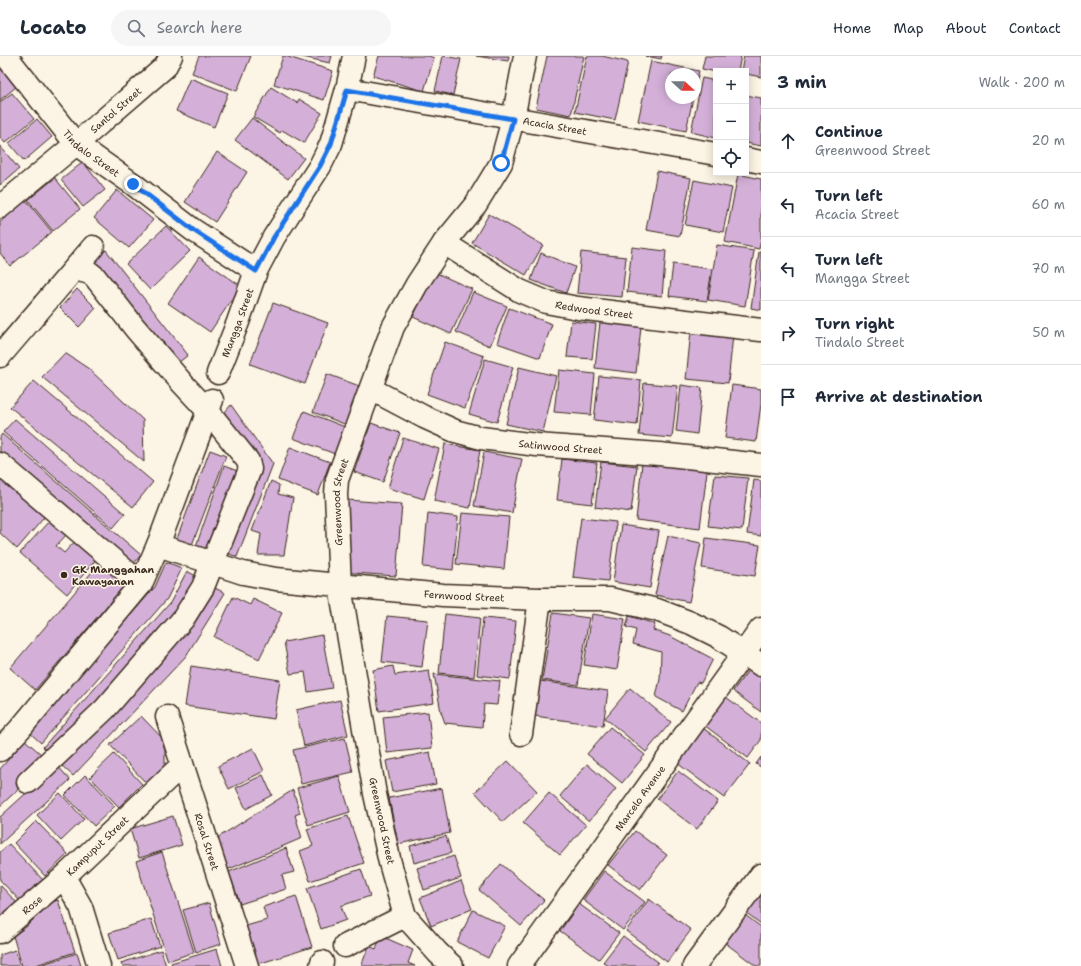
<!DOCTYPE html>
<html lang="en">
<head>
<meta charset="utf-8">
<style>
	body { margin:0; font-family:"Shantell Sans",sans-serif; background:#f6f6f7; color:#1f2937 }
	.controls { position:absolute; right:12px; top:12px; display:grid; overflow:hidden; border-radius:0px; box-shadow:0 2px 10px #0003 }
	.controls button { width:36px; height:36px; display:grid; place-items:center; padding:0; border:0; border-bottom:1px solid #e0e1e3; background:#fff; color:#1f2937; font:20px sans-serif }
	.compass { position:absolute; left:665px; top:12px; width:36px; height:36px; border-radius:50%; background:#fff; box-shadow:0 2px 10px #0003; rotate:111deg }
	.stop { position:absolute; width:12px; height:12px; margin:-9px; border:3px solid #1a73e8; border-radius:50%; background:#fff }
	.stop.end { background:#1a73e8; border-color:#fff; box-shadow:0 1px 4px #0008 }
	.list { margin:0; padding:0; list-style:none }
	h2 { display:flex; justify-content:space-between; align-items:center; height:52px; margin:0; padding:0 16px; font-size:17px }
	h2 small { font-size:13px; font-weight:400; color:#747a83 }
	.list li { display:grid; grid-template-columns:26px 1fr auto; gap:12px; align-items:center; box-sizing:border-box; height:64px; padding:0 16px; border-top:1px solid #e0e1e3 }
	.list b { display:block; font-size:15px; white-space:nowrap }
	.list p { margin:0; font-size:13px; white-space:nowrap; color:#747a83 }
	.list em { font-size:13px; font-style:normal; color:#747a83 }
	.icon { flex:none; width:22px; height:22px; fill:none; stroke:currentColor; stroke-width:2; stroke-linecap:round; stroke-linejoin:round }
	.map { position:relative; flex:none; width:761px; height:910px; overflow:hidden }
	header { display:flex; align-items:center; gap:24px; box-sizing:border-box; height:56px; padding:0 20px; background:#fff; border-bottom:1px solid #e0e1e3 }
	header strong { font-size:19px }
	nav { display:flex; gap:22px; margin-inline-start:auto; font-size:14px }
	.search { width:280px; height:36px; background:#f6f6f7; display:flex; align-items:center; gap:10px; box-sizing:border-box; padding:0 14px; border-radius:22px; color:#747a83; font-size:15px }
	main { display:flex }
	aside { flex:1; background:#fff }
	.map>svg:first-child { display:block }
	.building { fill:#d4b0d9; stroke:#3b2a1e }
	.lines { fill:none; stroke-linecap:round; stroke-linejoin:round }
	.minor-casing { stroke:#3b2a1e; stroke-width:25 }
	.minor { stroke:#fcf5e5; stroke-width:22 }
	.route { stroke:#1a73e8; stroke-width:5 }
	.poi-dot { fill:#3b2a1e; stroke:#fcf5e5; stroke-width:1.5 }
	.labels { text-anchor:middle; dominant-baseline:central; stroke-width:3; stroke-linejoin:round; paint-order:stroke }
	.street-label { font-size:10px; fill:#3b2a1e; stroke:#fcf5e5 }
	.poi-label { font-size:10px; font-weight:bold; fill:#3b2a1e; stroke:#fcf5e5; text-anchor:start }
</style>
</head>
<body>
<header>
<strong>Locato</strong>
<div class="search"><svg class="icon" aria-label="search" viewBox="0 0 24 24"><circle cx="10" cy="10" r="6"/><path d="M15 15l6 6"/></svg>Search here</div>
<nav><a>Home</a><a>Map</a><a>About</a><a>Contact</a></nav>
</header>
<main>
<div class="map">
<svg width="761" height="910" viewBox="0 0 761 910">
	<rect width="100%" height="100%" fill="#fcf5e5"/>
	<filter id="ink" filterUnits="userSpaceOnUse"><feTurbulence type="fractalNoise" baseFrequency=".025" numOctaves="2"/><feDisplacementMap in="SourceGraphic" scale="8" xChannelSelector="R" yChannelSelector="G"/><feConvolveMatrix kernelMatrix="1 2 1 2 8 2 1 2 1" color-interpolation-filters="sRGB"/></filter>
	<g filter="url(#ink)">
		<g class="building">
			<path d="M199,0H251L237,35L192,17Z"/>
			<path d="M283,0H285L333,15L324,44L274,28Z"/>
			<path d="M298,0H332L330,7Z"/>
			<path d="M379,0H429L434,2L424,35L373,20Z"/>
			<path d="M443,0L461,3L453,39L435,35Z"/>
			<path d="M476,0H509L508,5Z"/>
			<path d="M547,0H584L571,59L536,52Z"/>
			<path d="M587,0H602L628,6L615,64L575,56Z"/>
			<path d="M646,0H662L661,3Z"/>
			<path d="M705,0H741L738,15H716V16L702,13Z"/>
			<path d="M744,0H761V21L746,18V15H741Z"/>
			<path d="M651,5L699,15L695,32V18H671V42H693L686,75L638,65Z"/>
			<path d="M0,11L16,31L0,44Z"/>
			<path d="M190,22L228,37L214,71L176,55Z"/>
			<path d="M702,22L716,25V82L691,76Z"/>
			<path d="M271,31L297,47L299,43L322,57L304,87L282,74L280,77L253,61Z"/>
			<path d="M12,37L34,63L5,87L0,81V46Z"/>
			<path d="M746,39L761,42V90L746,87Z"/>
			<path d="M252,62L304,102L288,123L235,84Z"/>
			<path d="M37,63L52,81L24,105L9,87Z"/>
			<path d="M0,90L19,113L0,129Z"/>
			<path d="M217,96L247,116L215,166L185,146Z"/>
			<path d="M83,106L105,134L83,151L61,124Z"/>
			<path d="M657,115L691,122L680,180L646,174Z"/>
			<path d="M738,118L761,123V184L759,193L725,186Z"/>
			<path d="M55,122L80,153L53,175L28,144Z"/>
			<path d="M694,124L732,132L723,176L685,169Z"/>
			<path d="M117,134L153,164L129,192L94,162Z"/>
			<path d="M26,144L52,176L10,210L0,197V166Z"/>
			<path d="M489,158L543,189L526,219L472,187Z"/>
			<path d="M166,170L190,195L150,234L126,208Z"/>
			<path d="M717,189L754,195L745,250L708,244Z"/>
			<path d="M632,191L666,195L662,240L627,236Z"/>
			<path d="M106,194L188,299L173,311L91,206Z"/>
			<path d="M581,196L626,201L622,241L577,237Z"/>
			<path d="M759,196H761V254L751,252Z"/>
			<path d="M541,197L575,211L566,237L531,224Z"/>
			<path d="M199,201L241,230L210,276L168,247Z"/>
			<path d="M673,208L712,213L707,245L669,240Z"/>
			<path d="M434,216L472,233L451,278L413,261Z"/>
			<path d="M77,233L96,252L79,271L60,252Z"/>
			<path d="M473,236L507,250L490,290L456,276Z"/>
			<path d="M273,247L328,267L305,328L250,308Z"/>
			<path d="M509,252L552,268L540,302L497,287Z"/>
			<path d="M571,265L596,268L592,303L567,301Z"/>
			<path d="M600,266L641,271L636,317L595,312Z"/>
			<path d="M691,275L733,279L728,327L686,323Z"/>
			<path d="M445,286L484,300L465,352L427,338Z"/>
			<path d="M65,297L89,313L143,364L144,406L42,321Z"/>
			<path d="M485,303L513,311L497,366L469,358Z"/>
			<path d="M519,311L556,320L543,376L506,368Z"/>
			<path d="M559,314L595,318L591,359L554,356Z"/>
			<path d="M327,318L362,331L347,369L313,356Z"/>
			<path d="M599,320L641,324L637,369L594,364Z"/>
			<path d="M34,325L153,426L133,451L10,351Z"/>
			<path d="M644,327L678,330L672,382L639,379Z"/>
			<path d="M681,329L702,332L697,378L676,375Z"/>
			<path d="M732,329L761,333V348L756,386L725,382Z"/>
			<path d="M231,349L273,408L237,501L220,494L253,409L218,364Z"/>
			<path d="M304,355L345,371L335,398L293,382Z"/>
			<path d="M15,363L125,458L113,472L3,376Z"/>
			<path d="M371,367L400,377L383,426L354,416Z"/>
			<path d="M2,378L141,499L130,512L0,400V381Z"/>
			<path d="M403,382L439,393L424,443L388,432Z"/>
			<path d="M445,388L480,394L470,452L434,445Z"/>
			<path d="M290,391L330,406L318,439L278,424Z"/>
			<path d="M210,394L226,400L190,494L175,488Z"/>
			<path d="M484,396L522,403L512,457L474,450Z"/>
			<path d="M562,403L597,407L592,448L557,444Z"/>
			<path d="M601,406L637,410L631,456L595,451Z"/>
			<path d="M642,407L707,415L700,472L636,464Z"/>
			<path d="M224,410L243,417L213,500L195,493Z"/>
			<path d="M0,414L48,457L17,493L0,477Z"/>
			<path d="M715,419L748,422L742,474L708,470Z"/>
			<path d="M754,424L761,425V480L747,478Z"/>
			<path d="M271,425L279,429L278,438L293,442L284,499H258L261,478L252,475Z"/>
			<path d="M347,444L402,448L396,520L341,516Z"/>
			<path d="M428,457L458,461L453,514L423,511Z"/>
			<path d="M462,457L509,461L504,513L456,508Z"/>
			<path d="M581,462L616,466L608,525L573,521Z"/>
			<path d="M50,464L67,478L56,490L64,497L78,482L99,500L67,538L20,497Z"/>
			<path d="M621,469L659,475L650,532L613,526Z"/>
			<path d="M668,480L701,487L689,546L655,539Z"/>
			<path d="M706,482L760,489L755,520L702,512Z"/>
			<path d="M103,503L128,525L35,634L10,612Z"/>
			<path d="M166,506L182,512L167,543L41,687L29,676L155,531Z"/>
			<path d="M187,515L203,524L54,701L43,691L170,547Z"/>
			<path d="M209,529L225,537L186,600L73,720L59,707Z"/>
			<path d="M233,541L250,549L253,543L282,557L259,603L214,581Z"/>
			<path d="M553,557L589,562L578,629L542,624Z"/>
			<path d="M445,558L480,562L474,621L439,617Z"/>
			<path d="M592,558L625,563L617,614L584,609Z"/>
			<path d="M387,560L428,564L422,611L382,606Z"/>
			<path d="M629,560L655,568L653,574L670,580L713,603L701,627L697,626L682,655L656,641L660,623L661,596L633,588L636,574L626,571Z"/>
			<path d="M483,562L516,565L510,623L477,619Z"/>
			<path d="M322,579L332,632L308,636L305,616L290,618L284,586Z"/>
			<path d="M752,609L761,615V656L733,635Z"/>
			<path d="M191,610L280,624L274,663L185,650Z"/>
			<path d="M393,610L395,619L429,614L434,647L379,655L373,614Z"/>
			<path d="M434,618L500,625L497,649L484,648L482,671L445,667L441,656Z"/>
			<path d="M540,625L608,635L603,670L535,660Z"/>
			<path d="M630,632L671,666L646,696L605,662Z"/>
			<path d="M726,641L761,667V684L748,702L704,669Z"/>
			<path d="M340,644L348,679L304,690L296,654Z"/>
			<path d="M428,656L432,692L387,697L383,661Z"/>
			<path d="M141,660L165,685V710L147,728L110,689Z"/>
			<path d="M610,671L645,699L622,727L587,698Z"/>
			<path d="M703,672L750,708L724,742L677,707Z"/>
			<path d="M345,682L353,716L301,728L293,694Z"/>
			<path d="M25,684L49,705L0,750V713Z"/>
			<path d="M253,692L264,715L229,733L218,710Z"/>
			<path d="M430,696L436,728L392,736L386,705Z"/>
			<path d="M114,698L142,728L119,751L90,721Z"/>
			<path d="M761,701V711L756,708Z"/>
			<path d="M508,705L537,735L503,766L475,736Z"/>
			<path d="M587,708L616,733L589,765L560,740Z"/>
			<path d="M57,709L70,724L0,788V761Z"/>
			<path d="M678,715L718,745L697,773L657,743Z"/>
			<path d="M85,719L115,750L94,770L65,739Z"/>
			<path d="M263,719L272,739L246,753L236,732Z"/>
			<path d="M339,720L350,756L308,769L297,732Z"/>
			<path d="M442,732L450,777L398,788L389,742Z"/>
			<path d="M293,734L300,757L295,759L302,782L227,814L214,784Z"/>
			<path d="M60,737L84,763L61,785L37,759Z"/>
			<path d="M549,737L586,769L560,799L523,767Z"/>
			<path d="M173,760L182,789L139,802L130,773Z"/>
			<path d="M348,760L364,807L310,825L300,795L313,790L307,773Z"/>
			<path d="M36,765L68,798L45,820L14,787Z"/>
			<path d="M635,775L667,799L640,834L608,809Z"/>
			<path d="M446,780L451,797L414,807L410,790Z"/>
			<path d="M9,788L43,824L21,846L0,824V796Z"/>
			<path d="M286,792L294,816L282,819L286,833L240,848L229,816Z"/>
			<path d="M162,796L194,896L168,905L136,805Z"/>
			<path d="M454,800L461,822L424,834L417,812Z"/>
			<path d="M501,808L544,844L521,870L479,834Z"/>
			<path d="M361,813L370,840L341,850L346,864L321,873L307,832Z"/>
			<path d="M604,815L645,846L623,874L583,844Z"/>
			<path d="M461,825L472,853L431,870L420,842Z"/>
			<path d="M0,829L18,848L0,865Z"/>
			<path d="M761,832V868L744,855Z"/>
			<path d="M296,840L312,891L258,908L246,870L267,864L263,851Z"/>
			<path d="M649,843L691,874L667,906L626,875Z"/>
			<path d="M58,844L75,896L33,910H22L13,880L26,871L49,847Z"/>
			<path d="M209,847L221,888L196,896L183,854Z"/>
			<path d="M579,848L619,877L599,903L560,875Z"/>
			<path d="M473,854L505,870L488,902L457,886Z"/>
			<path d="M745,859L761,871V910H756L724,886Z"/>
			<path d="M151,863L160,890L118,904L109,877Z"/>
			<path d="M381,880L413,894L408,907L415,910H361L369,890L376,893Z"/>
			<path d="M623,880L658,906L655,910H609L603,906Z"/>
			<path d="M217,893L222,910H172L171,907Z"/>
			<path d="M15,894L20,910H0V899Z"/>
			<path d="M161,894L166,910H122L121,907Z"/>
			<path d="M77,897L81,910H37Z"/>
		</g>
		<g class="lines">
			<g class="minor-casing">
				<g id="minor">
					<path id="s1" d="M6,0L76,88L133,128L193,174L256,215"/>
					<path id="s2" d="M347,33L716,98"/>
					<path d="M746,103L761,106"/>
					<path id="s3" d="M0,151L76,88L165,11L171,0"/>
					<path id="s4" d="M444,187L520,235L546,246L578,252L761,274"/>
					<path d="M0,300L93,191"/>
					<path id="s5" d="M218,317L238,266L256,215L274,181L320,110L331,88L347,33L354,0"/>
					<path id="s6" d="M371,333L424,361L455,375L481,382L537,389L659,398L761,409"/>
					<path d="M0,408L141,528"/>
					<path id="s7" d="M158,489L243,517L276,523L443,539L540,543H610L657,554L691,567L719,581L761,609"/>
					<path id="s8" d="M167,661L247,910"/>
					<path d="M521,678L540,543"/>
					<path d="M0,694L19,674L141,528L158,489L212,344"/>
					<path d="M28,726L105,653L183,563L203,531L250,413L248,405L208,355L183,328L135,272L95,221L90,217L75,213"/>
					<path d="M64,821L81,851L99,910"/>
					<path id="s9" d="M0,876L64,821L182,709"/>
					<path d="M345,890L405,860"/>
					<path d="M321,910L322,906"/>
					<path id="s10" d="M452,910L438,897L405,860L390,807L375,738L340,530L336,438L337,424L393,271L417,228L444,187L476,148L501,107L513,63L525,0"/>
					<path id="s11" d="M519,910L761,573"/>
					<path d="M694,910L761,819"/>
				</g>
			</g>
			<use href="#minor" class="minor"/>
		</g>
	</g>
	<g class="lines" filter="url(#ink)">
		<path class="route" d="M133,128L193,174L256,215L274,181L320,110L331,88L347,34L513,63L501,107"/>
	</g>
	<circle class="poi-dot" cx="64" cy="519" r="4"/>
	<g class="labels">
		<g class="street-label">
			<text stroke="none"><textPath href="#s3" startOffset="151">Santol Street</textPath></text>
			<text stroke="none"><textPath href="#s2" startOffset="211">Acacia Street</textPath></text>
			<text stroke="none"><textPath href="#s1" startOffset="130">Tindalo Street</textPath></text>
			<text stroke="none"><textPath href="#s4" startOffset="167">Redwood Street</textPath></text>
			<text stroke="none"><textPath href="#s5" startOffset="54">Mangga Street</textPath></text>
			<text stroke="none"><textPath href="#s6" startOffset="201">Satinwood Street</textPath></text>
			<text stroke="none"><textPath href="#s10" startOffset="490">Greenwood Street</textPath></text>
			<text stroke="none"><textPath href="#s7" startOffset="312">Fernwood Street</textPath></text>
			<text stroke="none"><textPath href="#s11" startOffset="207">Marcelo Avenue</textPath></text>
			<text transform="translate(382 765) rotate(78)">Greenwood Street</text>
			<text stroke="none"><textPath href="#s8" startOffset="131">Rosal Street</textPath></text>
			<text stroke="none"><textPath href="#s9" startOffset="130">Kampuput Street</textPath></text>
			<text stroke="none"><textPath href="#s9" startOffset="42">Rose</textPath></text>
		</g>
		<g class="poi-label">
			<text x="72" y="513">GK Manggahan<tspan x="72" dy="12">Kawayanan</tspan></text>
		</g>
	</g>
</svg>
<div class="controls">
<button>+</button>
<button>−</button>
<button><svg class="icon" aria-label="locate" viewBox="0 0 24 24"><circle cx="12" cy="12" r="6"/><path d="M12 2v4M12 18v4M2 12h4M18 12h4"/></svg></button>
</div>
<svg class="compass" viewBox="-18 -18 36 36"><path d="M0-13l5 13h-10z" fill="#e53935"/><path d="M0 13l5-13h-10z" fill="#747a83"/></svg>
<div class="stop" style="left:501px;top:107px"></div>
<div class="stop end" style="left:133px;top:128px"></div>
</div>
<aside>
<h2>3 min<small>Walk · 200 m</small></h2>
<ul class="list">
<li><svg class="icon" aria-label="ahead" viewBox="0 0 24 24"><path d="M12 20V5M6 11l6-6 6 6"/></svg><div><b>Continue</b><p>Greenwood Street</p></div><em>20 m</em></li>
<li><svg class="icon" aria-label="left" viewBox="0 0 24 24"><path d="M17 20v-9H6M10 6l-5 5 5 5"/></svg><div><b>Turn left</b><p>Acacia Street</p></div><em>60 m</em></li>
<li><svg class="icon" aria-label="left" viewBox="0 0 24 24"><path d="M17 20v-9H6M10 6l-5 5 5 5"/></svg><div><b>Turn left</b><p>Mangga Street</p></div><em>70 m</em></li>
<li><svg class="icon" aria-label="right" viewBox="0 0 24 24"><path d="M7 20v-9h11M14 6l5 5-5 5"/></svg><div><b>Turn right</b><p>Tindalo Street</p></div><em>50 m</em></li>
<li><svg class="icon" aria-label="arrive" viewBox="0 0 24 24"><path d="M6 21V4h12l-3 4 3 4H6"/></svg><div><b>Arrive at destination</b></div></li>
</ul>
</aside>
</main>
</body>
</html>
